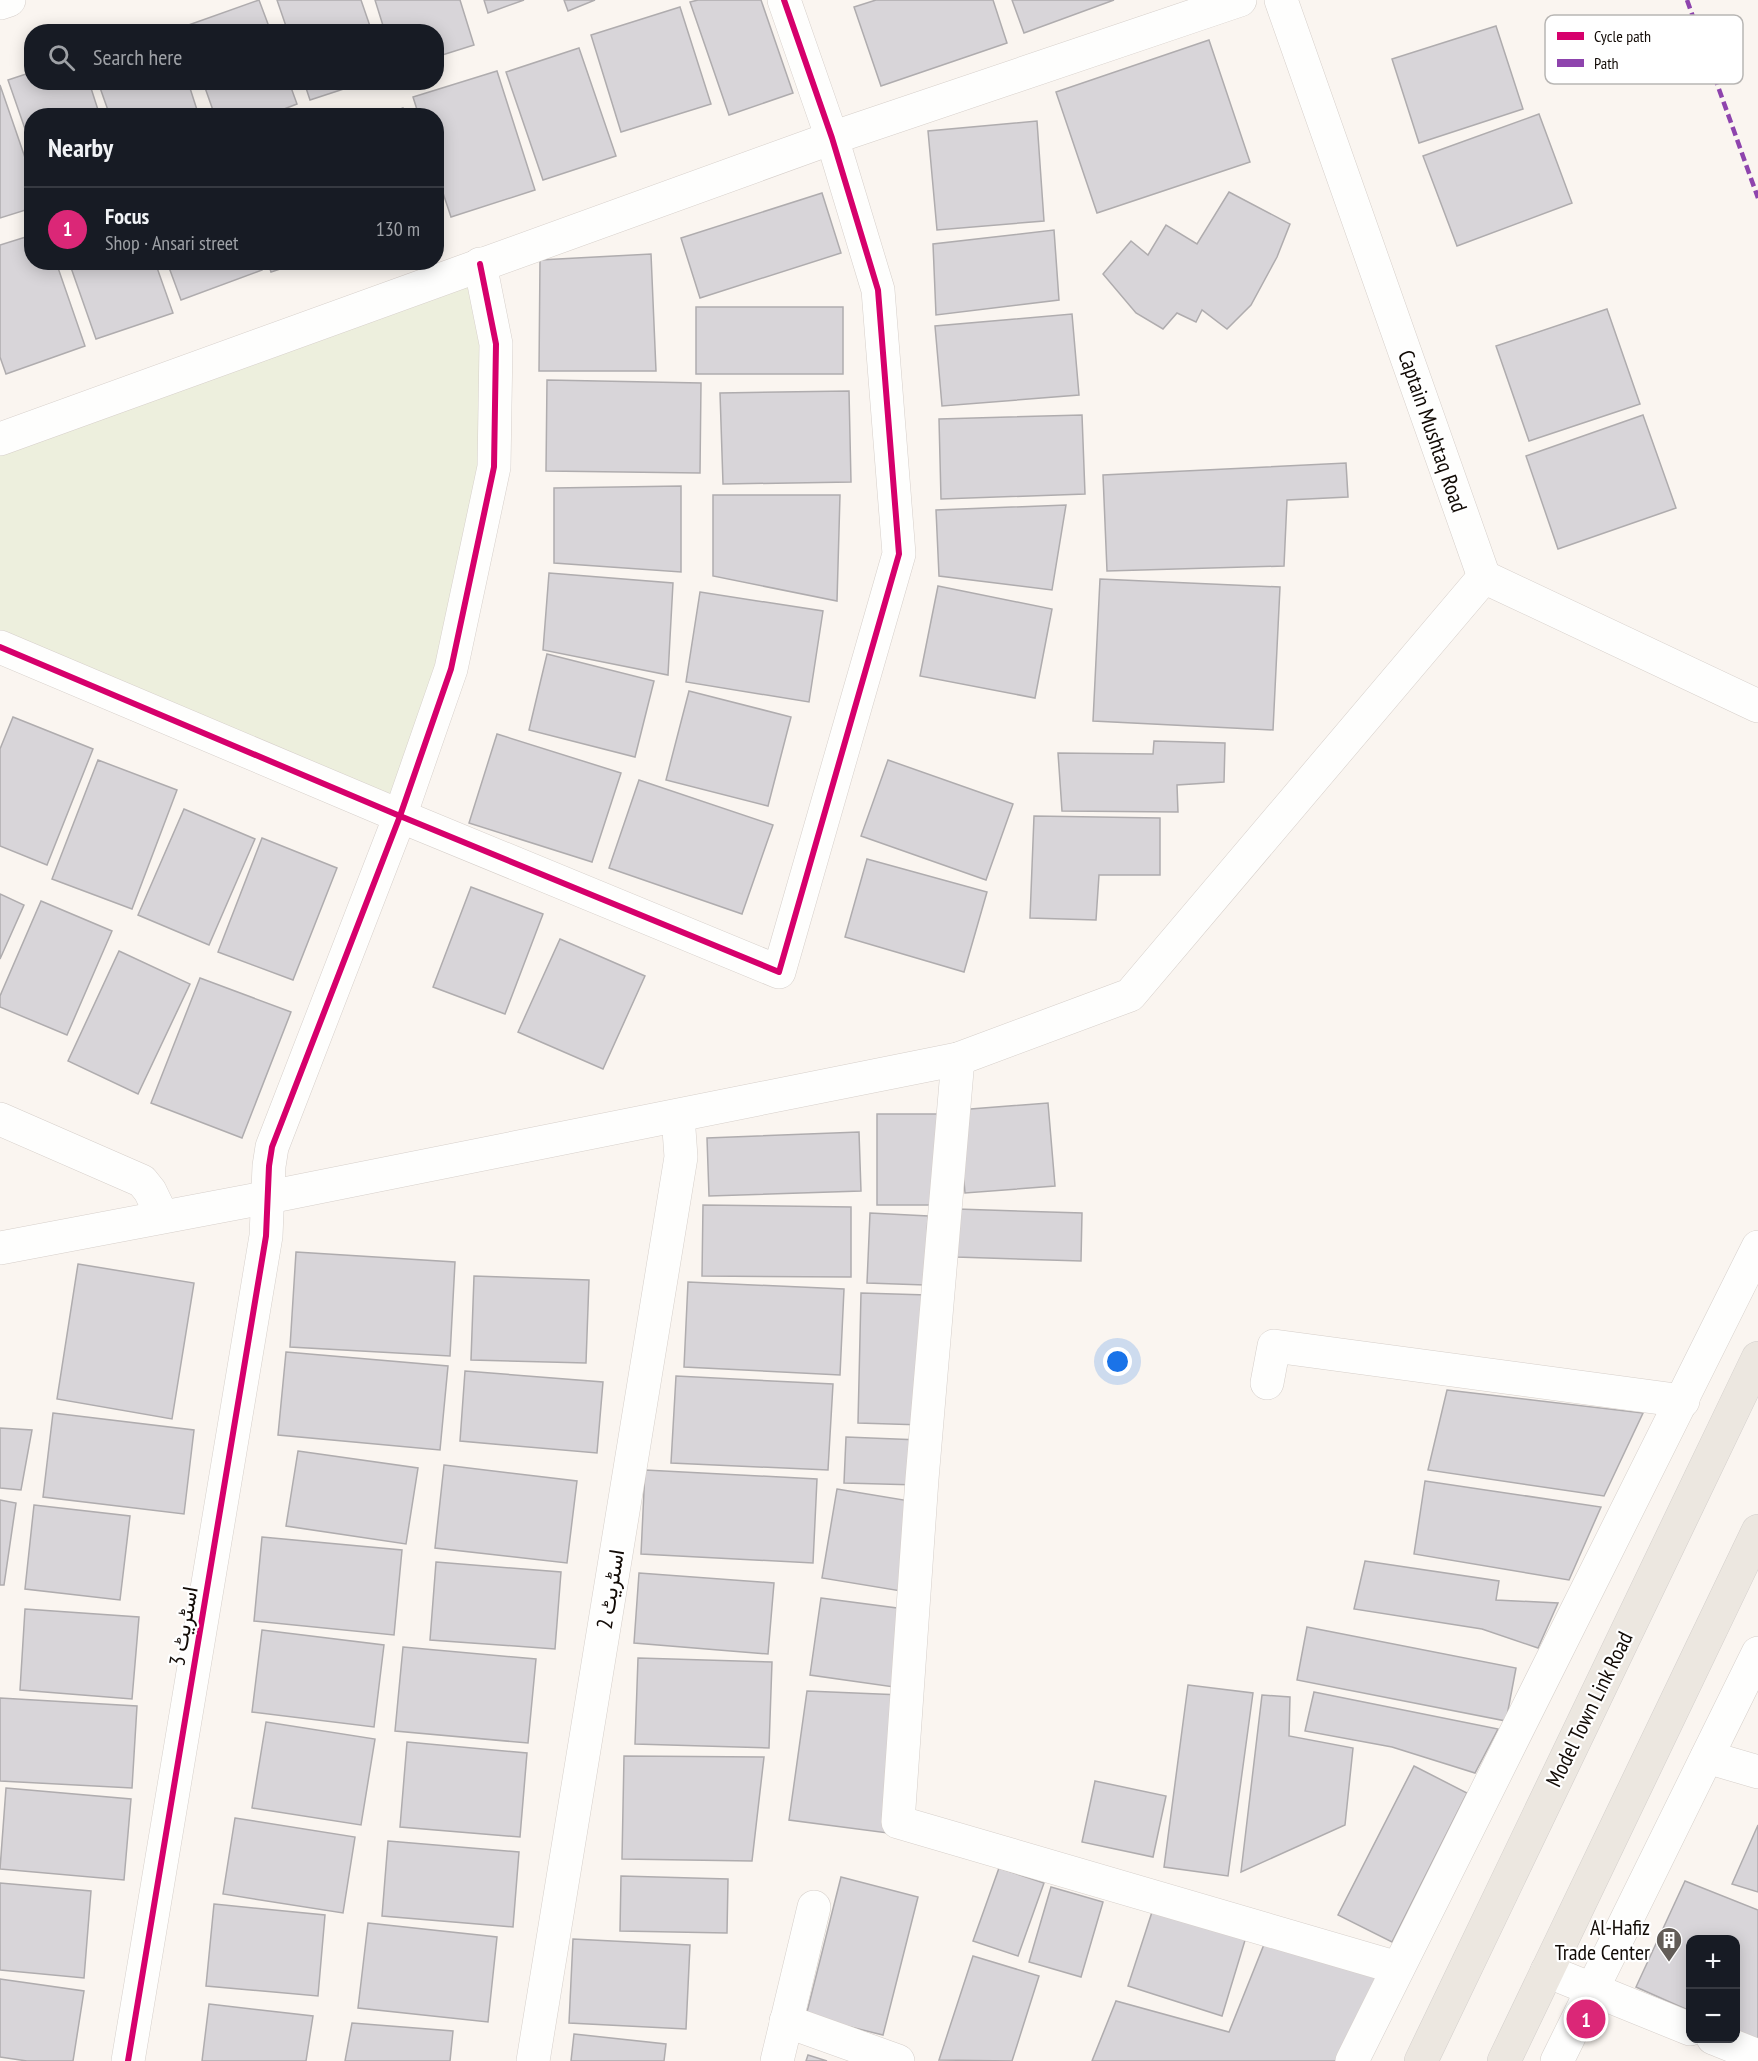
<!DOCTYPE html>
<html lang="en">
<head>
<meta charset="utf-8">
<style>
	body { margin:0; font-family:"PT Sans Narrow",Vazirmatn,sans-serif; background:#20242c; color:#f1f3f6 }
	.controls { position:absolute; right:18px; bottom:18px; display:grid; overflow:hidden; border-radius:12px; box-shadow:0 3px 15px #0003 }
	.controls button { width:54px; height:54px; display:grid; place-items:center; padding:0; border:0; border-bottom:2px solid #363941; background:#171b24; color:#f1f3f6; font:30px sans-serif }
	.you { position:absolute; left:1118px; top:1362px; width:21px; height:21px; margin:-15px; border:4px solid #fff; border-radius:50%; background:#1a73e8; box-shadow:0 0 0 9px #1a73e833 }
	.badge { display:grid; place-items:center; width:39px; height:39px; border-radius:50%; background:#db2777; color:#fff; font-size:20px; font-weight:700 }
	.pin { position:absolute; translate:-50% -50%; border:3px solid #fff; box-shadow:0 2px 6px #0006 }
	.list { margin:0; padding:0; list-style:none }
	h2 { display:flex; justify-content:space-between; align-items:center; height:78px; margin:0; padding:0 24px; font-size:26px }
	h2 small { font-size:20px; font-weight:400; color:#9ea1a6 }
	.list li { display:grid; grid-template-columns:39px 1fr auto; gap:18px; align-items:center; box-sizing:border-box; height:84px; padding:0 24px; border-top:2px solid #363941 }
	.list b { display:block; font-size:22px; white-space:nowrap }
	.list p { margin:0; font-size:20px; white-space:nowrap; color:#9ea1a6 }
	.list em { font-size:20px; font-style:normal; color:#9ea1a6 }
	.icon { flex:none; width:33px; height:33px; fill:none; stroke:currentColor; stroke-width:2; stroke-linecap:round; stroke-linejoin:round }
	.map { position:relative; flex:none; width:1758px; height:2061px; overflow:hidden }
	.search { position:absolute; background:#171b24; box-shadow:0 3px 15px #0003; left:24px; top:24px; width:420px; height:66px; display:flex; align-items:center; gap:15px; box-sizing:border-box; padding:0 21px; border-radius:24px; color:#9ea1a6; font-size:22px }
	.panel { position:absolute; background:#171b24; box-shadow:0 3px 15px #0003; left:24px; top:108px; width:420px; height:162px; border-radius:24px }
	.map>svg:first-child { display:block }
	.green { fill:#edefdd }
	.building { fill:#d8d5d9; stroke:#afacae; stroke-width:1.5 }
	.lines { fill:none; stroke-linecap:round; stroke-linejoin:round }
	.minor-casing { stroke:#d6cfca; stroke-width:34 }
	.major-casing { stroke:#d3cfcc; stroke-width:34 }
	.minor { stroke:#fefefd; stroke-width:33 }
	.major { stroke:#ece7e0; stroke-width:33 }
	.quiet { stroke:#8e44ad; stroke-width:4.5; stroke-dasharray:9 4.5; stroke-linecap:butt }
	.cycleway-casing { stroke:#fff; stroke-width:10 }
	.cycleway { stroke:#d6006c; stroke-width:6 }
	.labels { text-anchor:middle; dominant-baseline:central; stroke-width:4.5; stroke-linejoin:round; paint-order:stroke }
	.street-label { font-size:22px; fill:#120b06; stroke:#fff }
	.poi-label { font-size:22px; fill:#120b06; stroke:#fff; text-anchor:end }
	.key { fill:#fff; stroke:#b8b6b4; stroke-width:1.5 }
	.key-label { font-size:16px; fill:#120b06 }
</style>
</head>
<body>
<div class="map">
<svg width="1758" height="2061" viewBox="0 0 1758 2061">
	<rect width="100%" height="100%" fill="#faf5f0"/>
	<path class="green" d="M480,264L494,467L400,816L0,647V439Z"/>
	<g class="building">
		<path d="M259,0L271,32H185L183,27Z"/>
		<path d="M277,0H361L372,32H288Z"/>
		<path d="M375,0H460L474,45L436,57V32H385Z"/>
		<path d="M484,0H524L488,13Z"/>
		<path d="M564,0H595L568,11Z"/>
		<path d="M698,0H761L793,93L729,115L690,2Z"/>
		<path d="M876,0H993L1007,43L881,86L854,7Z"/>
		<path d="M1012,0H1114L1024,33Z"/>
		<path d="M680,7L711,104L621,132L591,35Z"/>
		<path d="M1496,26L1523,109L1419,143L1392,59Z"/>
		<path d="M1209,40L1250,162L1097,213L1056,92Z"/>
		<path d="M579,48L616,156L543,180L506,72Z"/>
		<path d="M497,71L535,190L451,217L436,172V116H419L413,97Z"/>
		<path d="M32,72V82H89L100,116H32V149L8,80Z"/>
		<path d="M98,82H188L199,116H110Z"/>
		<path d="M203,82H289L297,104L266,116H215Z"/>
		<path d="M304,82H365L310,100Z"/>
		<path d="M0,85L32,178V208L0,218Z"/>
		<path d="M403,108L406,116H381Z"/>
		<path d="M1539,114L1572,203L1457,246L1423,156Z"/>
		<path d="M1037,121L1044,221L937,230L928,131Z"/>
		<path d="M1229,192L1290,224L1277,257L1251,305L1227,329L1202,310L1196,322L1177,313L1163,329L1136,313L1103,274L1131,241L1148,255L1166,225L1197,244Z"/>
		<path d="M822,193L841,253L700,298L681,238Z"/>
		<path d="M1054,230L1059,300L936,315L933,244Z"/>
		<path d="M32,235V262H56L85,346L6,374L0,357V245Z"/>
		<path d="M651,254L656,371H539L540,260Z"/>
		<path d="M69,262H155L173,313L96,339Z"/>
		<path d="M167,262H259L262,270L181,300Z"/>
		<path d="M268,262H301L271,272Z"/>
		<rect x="696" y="307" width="147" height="67"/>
		<path d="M1607,309L1640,404L1529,441L1496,346Z"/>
		<path d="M1072,314L1079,395L942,406L935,326Z"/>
		<path d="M547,380L701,383L700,473L546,471Z"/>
		<path d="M849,391L851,482L723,484L720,393Z"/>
		<path d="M1082,415L1085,494L941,499L939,419Z"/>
		<path d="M1643,415L1676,508L1558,549L1526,456Z"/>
		<path d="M1346,463L1348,497L1287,500L1284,566L1107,571L1103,475Z"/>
		<path d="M681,486V572L554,563V488Z"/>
		<path d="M713,495H840L837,601L713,576Z"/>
		<path d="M1066,505L1052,590L939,576L936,510Z"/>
		<path d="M549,573L673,583L668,675L543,650Z"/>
		<path d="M1100,579L1280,587L1273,730L1093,721Z"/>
		<path d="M938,586L1052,609L1035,698L920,676Z"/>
		<path d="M700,592L823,611L809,702L686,682Z"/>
		<path d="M547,654L654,681L635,757L529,730Z"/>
		<path d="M689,691L791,717L768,806L666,780Z"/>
		<path d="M13,717L93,749L47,865L0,846V749Z"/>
		<path d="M497,734L621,773L592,862L469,823Z"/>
		<path d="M1154,741L1225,743L1224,782L1177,785L1178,812L1062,811L1058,753L1153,754Z"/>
		<path d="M98,760L177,790L132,909L52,879Z"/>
		<path d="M888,760L1013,804L986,880L861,836Z"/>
		<path d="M639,780L773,825L742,914L609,868Z"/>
		<path d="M184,809L255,839L209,945L138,915Z"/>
		<path d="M1034,816L1160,818V875H1099L1096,920L1030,918Z"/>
		<path d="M262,838L337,868L293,980L218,952Z"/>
		<path d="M867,859L987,892L964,972L845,937Z"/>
		<path d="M471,887L543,914L505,1014L433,987Z"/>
		<path d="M0,894L24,905L0,959Z"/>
		<path d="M41,901L112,931L67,1035L0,1007V996Z"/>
		<path d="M560,939L645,976L603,1069L518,1032Z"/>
		<path d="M119,951L190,984L138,1094L68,1061Z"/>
		<path d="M200,978L291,1012L242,1138L151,1103Z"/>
		<path d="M1048,1103L1055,1186L965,1193L958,1110Z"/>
		<rect x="877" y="1114" width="60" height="91"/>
		<path d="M859,1132L861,1191L709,1196L707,1138Z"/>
		<path d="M703,1205L851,1207V1277L702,1276Z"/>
		<path d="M957,1209L1082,1213L1081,1261L956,1257Z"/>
		<path d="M870,1213L928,1216L925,1285L867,1283Z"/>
		<path d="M296,1252L455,1262L450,1356L290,1347Z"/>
		<path d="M78,1264L194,1283L172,1419L57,1399Z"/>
		<path d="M474,1276L589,1280L586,1363L471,1360Z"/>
		<path d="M688,1282L844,1289L840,1375L684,1367Z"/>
		<path d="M861,1293L927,1295L923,1425L858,1423Z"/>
		<path d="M286,1352L448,1366L440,1450L278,1435Z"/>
		<path d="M465,1371L603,1382L597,1453L460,1441Z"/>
		<path d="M676,1376L833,1384L828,1470L671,1463Z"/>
		<path d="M1447,1390L1643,1413L1604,1496L1428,1470Z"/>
		<path d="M53,1413L194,1430L184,1514L43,1497Z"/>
		<path d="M0,1428L32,1430L21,1490L0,1488Z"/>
		<path d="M846,1437L920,1440L918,1485L844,1483Z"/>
		<path d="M298,1451L418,1468L406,1544L286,1526Z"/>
		<path d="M444,1465L577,1481L567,1563L435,1548Z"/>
		<path d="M645,1470L817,1479L813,1563L641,1554Z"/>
		<path d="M1425,1481L1601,1507L1569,1580L1414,1554Z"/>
		<path d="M837,1489L922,1503L907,1592L822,1578Z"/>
		<path d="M0,1500L16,1503L4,1585H0Z"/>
		<path d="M34,1505L130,1516L120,1600L25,1589Z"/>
		<path d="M262,1537L402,1550L394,1635L254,1621Z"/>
		<path d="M1365,1561L1499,1581L1496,1600L1558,1603L1538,1648L1482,1629L1354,1609Z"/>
		<path d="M436,1562L561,1572L555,1649L430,1640Z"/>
		<path d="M639,1573L774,1583L768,1654L634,1643Z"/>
		<path d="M821,1598L912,1610L901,1688L810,1675Z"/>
		<path d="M25,1609L139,1617L132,1699L20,1690Z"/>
		<path d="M1307,1627L1516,1668L1506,1721L1297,1680Z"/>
		<path d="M262,1630L384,1645L374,1727L252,1712Z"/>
		<path d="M403,1647L536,1659L528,1743L395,1731Z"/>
		<path d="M638,1658L772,1662L769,1748L635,1744Z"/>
		<path d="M1188,1685L1253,1693L1228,1876L1164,1867Z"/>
		<path d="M807,1691L902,1695L903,1835L789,1820Z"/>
		<path d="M1314,1692L1498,1729L1475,1773L1392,1747L1305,1731Z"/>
		<path d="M1262,1695L1290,1697L1289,1736L1353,1748L1345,1825L1241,1872Z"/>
		<path d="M0,1698L137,1706L132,1788L0,1781Z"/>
		<path d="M266,1722L375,1739L361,1825L252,1808Z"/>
		<path d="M407,1742L527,1753L520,1837L400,1827Z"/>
		<path d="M624,1756L764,1757L752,1861L622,1859Z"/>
		<path d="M1414,1766L1467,1793L1392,1942L1338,1915Z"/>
		<path d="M1095,1781L1166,1796L1153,1857L1082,1842Z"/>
		<path d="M6,1788L131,1799L124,1880L0,1869Z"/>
		<path d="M235,1818L355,1837L343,1913L223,1894Z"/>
		<path d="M1758,1825V1892L1732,1884Z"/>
		<path d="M388,1841L519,1852L513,1927L382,1916Z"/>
		<path d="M999,1868L1044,1883L1018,1956L973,1941Z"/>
		<path d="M621,1876L728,1879L727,1933L620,1931Z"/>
		<path d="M841,1877L918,1897L883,2035L806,2016Z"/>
		<path d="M1685,1881L1758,1910V2040L1736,2031V1940H1690V2011L1636,1987Z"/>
		<path d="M0,1883L91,1891L84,1978L0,1970Z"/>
		<path d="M1051,1887L1103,1902L1081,1977L1029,1962Z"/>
		<path d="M214,1904L325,1915L318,1996L206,1986Z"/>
		<path d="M1153,1909L1246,1937L1222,2016L1128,1986Z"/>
		<path d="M368,1923L497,1937L488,2022L358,2008Z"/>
		<path d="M1267,1937L1383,1977L1336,2061H1092L1116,2001L1229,2032Z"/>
		<path d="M573,1939L690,1945L686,2029L569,2023Z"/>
		<path d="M973,1956L1039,1976L1012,2061L939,2060Z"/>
		<path d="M0,1979L84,1991L73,2061H27L0,2057Z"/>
		<path d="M209,2004L313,2016L306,2061H202Z"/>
		<path d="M352,2023L453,2031L450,2061H345Z"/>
		<path d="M574,2034L666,2044L664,2061H571Z"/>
		<path d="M808,2055L827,2061H806Z"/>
	</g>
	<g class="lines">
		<g class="minor-casing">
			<g id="minor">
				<path d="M1281,0L1484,577L1758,706"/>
				<path d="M0,3L9,0"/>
				<path d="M0,439L832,138L1240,0"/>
				<path d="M0,647L400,816L779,972L899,554L878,290L832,138L784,0"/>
				<path d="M958,1059L922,1479L898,1822L1398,1968"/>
				<path d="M0,1119L142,1181L150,1191L162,1216"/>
				<path d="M0,1248L269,1197L958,1059L1130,995L1484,577"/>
				<path d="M1267,1383L1274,1346L1683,1401"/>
				<path d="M1707,1757L1758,1772"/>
				<path d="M1547,1971L1690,2029"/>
				<path d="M786,2021L898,2061"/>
				<path d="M1713,2038L1758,2056"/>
				<path d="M128,2061L266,1236L269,1166L272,1147L400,816L451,669L494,467L496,344L480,264"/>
				<path d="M533,2061L681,1157L678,1116"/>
				<path d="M777,2061L814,1907"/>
				<path d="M1352,2061L1758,1247"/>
				<path d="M1557,2061L1758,1653"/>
			</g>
		</g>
		<g class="major-casing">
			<g id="major">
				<path d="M1421,2061L1758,1358"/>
				<path d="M1504,2061L1758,1531"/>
			</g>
		</g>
		<use href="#minor" class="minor"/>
		<use href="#major" class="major"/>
		<path class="quiet" d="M1687,0L1758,198"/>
		<g class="cycleway-casing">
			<g id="cycleway">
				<path d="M0,647L400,816L779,972L899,554L878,290L832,138L784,0"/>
				<path d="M128,2061L266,1236L269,1166L272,1147L400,816L451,669L494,467L496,344L480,264"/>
			</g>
		</g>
		<use href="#cycleway" class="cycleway"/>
	</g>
	<defs>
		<g id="building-pin" transform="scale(1.35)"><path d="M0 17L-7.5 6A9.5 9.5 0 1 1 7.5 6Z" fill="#635d58" stroke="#fff"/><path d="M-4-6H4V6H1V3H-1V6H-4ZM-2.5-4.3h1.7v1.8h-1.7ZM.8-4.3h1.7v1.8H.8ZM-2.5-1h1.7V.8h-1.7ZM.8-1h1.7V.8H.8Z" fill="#fff"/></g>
	</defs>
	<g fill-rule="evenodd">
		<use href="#building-pin" x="1669" y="1940"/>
	</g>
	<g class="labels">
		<g class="street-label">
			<text transform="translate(1433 431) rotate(71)">Captain Mushtaq Road</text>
			<text transform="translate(610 1589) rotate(-81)">اسٹریٹ 2</text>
			<text transform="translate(183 1626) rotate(-80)">اسٹریٹ 3</text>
			<text transform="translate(1589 1709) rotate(-64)">Model Town Link Road</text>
		</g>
		<g class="poi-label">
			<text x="1650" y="1927">Al-Hafiz<tspan x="1650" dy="25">Trade Center</tspan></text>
		</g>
	</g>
	<rect x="1545" y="15" width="198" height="69" rx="9" class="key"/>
	<rect x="1557" y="32" width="27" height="8" fill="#d6006c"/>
	<rect x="1557" y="59" width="27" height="8" fill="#8e44ad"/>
	<g class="key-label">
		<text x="1594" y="42">Cycle path</text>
		<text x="1594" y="69">Path</text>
	</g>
</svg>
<div class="controls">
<button>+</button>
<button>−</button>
</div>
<div class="you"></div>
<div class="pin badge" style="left:1586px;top:2019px">1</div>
<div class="search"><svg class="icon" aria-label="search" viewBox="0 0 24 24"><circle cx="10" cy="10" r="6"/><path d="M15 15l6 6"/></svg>Search here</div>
<section class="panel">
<h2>Nearby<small></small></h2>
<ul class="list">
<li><span class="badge">1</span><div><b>Focus</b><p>Shop · Ansari street</p></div><em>130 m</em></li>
</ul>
</section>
</div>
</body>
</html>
